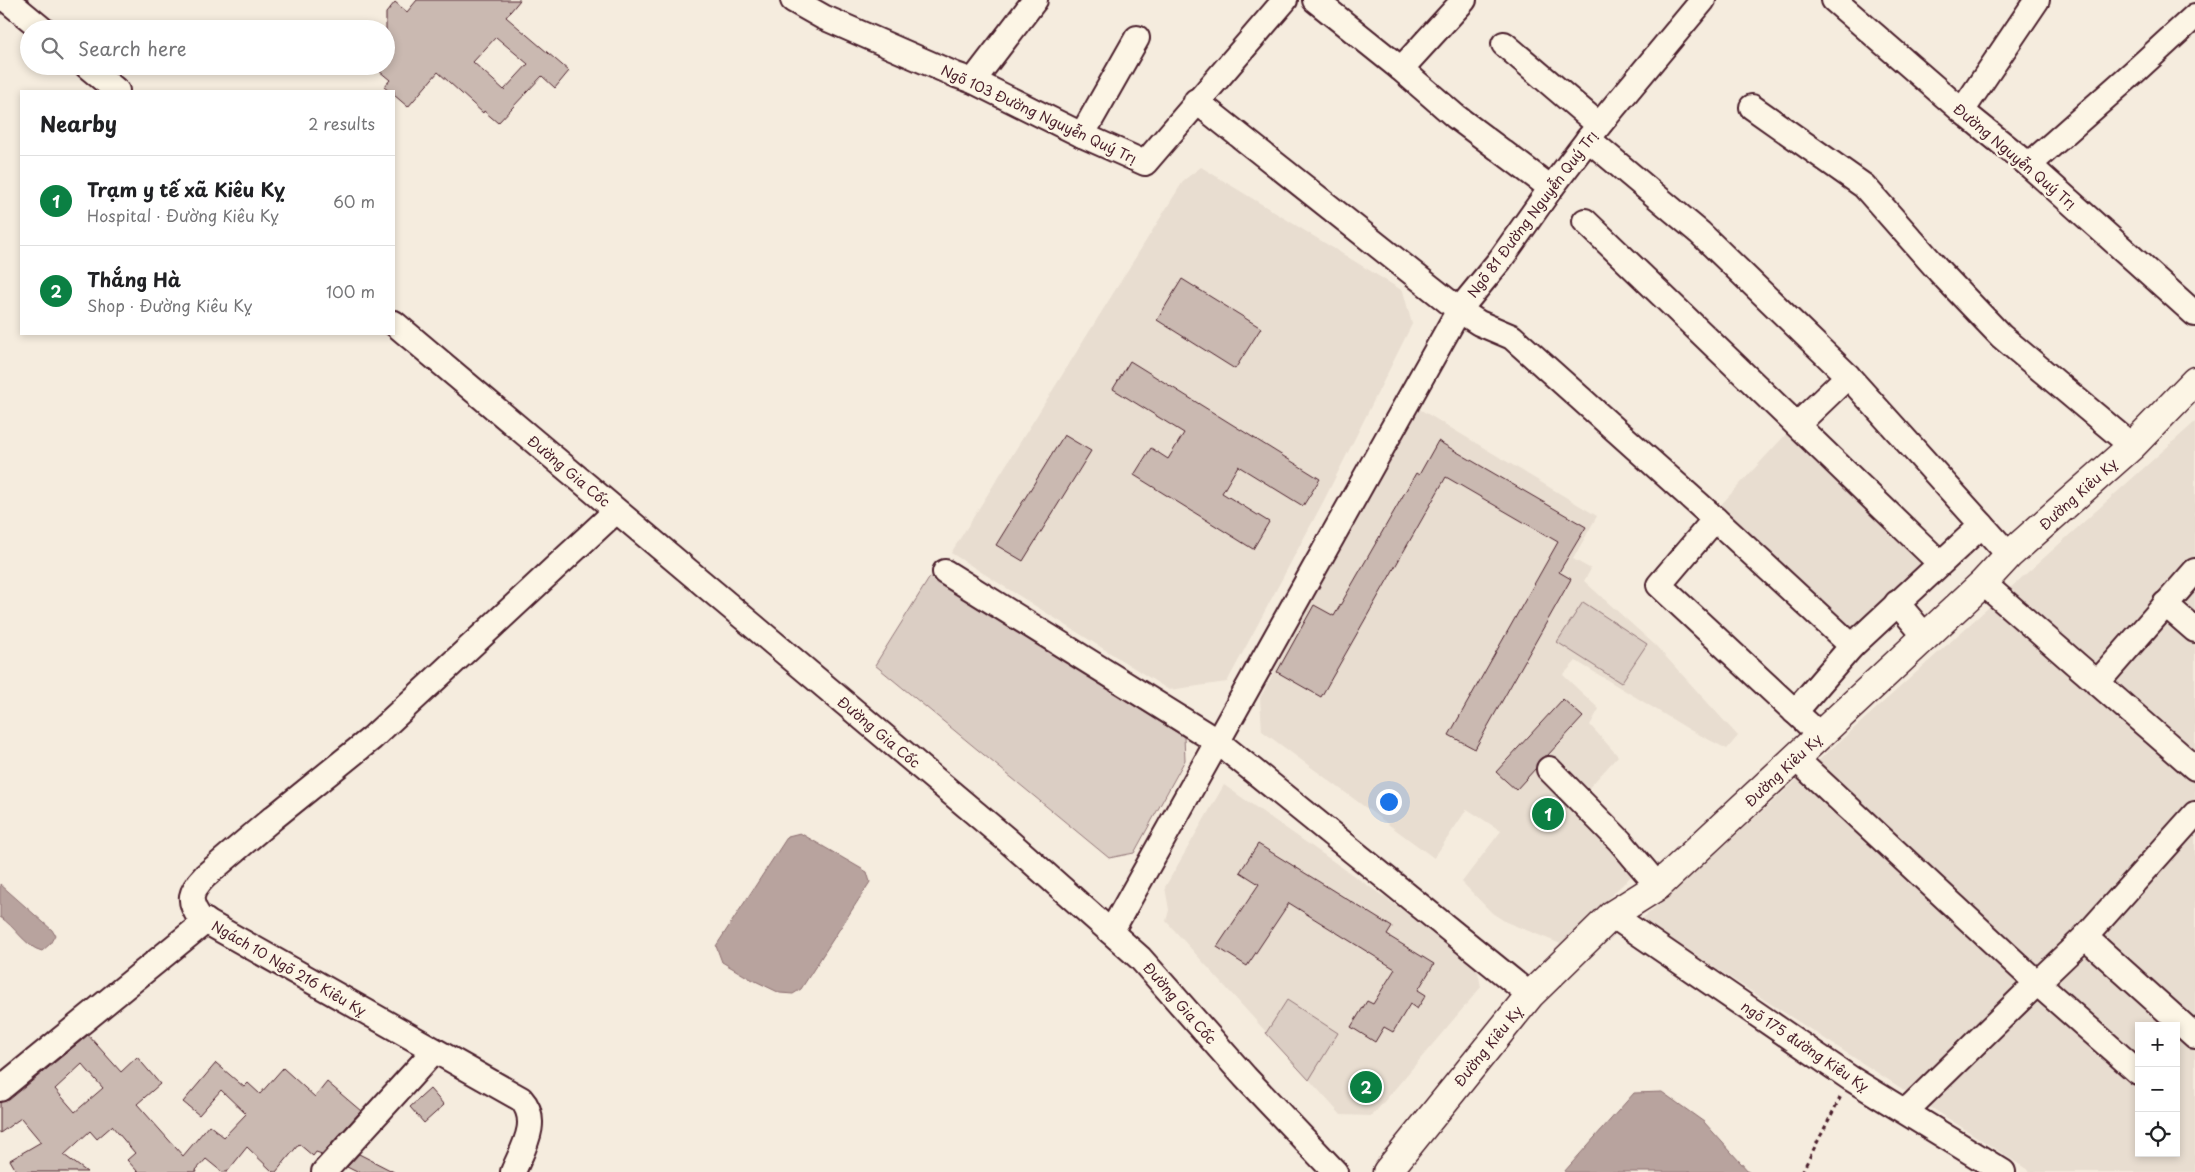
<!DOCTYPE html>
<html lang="en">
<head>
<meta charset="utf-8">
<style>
	body { margin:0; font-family:"Playpen Sans",sans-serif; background:#f6f6f6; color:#202124 }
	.controls { position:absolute; right:15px; bottom:15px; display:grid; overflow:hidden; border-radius:0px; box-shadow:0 2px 8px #0003 }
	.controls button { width:45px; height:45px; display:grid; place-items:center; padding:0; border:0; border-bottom:1px solid #e0e0e0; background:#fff; color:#202124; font:25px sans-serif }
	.you { position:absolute; left:1388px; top:801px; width:18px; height:18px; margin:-12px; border:4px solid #fff; border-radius:50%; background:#1a73e8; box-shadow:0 0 0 8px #1a73e833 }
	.badge { display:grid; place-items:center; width:32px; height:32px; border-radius:50%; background:#0b8043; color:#fff; font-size:16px; font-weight:700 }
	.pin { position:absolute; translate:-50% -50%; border:2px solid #fff; box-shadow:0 1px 5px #0006 }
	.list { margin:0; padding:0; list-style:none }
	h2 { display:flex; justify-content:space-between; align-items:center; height:65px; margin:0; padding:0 20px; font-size:21px }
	h2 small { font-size:16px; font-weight:400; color:#757577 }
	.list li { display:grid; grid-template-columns:32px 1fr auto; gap:15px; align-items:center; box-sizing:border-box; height:90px; padding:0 20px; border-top:1px solid #e0e0e0 }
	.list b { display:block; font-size:19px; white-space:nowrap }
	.list p { margin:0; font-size:16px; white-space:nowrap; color:#757577 }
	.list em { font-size:16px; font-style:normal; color:#757577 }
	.icon { flex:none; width:28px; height:28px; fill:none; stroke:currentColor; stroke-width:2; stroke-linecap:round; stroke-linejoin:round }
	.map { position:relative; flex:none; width:2195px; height:1172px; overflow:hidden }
	.search { position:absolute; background:#fff; box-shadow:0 2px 8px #0003; left:20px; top:20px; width:375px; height:55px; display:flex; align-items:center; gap:12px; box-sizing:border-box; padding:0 18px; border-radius:28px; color:#757577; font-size:19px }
	.panel { position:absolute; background:#fff; box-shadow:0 2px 8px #0003; left:20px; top:90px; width:375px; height:245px; border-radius:0px }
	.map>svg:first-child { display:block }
	.built { fill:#e8ddd0; fill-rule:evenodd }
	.green { fill:#dbcec4; stroke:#927678 }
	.water { fill:#b8a39e; stroke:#8c6e70 }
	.building { fill:#cab9b1; stroke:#4a1f2b; fill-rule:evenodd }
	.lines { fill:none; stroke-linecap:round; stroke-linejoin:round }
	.minor-casing { stroke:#4a1f2b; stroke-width:28 }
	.major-casing { stroke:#4a1f2b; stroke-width:31 }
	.path { stroke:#4a1f2b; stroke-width:3; stroke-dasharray:4 4; stroke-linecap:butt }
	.minor { stroke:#fcf5e5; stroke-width:24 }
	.major { stroke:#fcf5e5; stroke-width:28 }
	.labels { text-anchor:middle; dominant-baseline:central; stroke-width:4.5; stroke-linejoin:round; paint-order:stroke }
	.street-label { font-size:14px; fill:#4a1f2b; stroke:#fcf5e5 }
</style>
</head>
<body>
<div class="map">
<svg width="2195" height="1172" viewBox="0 0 2195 1172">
	<rect width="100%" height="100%" fill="#f5ecde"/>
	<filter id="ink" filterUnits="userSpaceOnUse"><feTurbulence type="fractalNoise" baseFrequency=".02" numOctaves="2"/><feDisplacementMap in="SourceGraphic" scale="10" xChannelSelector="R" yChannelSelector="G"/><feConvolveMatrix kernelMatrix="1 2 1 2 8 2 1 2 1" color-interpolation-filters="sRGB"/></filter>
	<g filter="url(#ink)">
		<g class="built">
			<path d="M1201,167L1403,291L1412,324L1322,504L1227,682L1169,690L951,553L1184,180Z"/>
			<path d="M1416,407L1597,516L1573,559L1591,569L1584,581L1656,646L1738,736L1727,749L1690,730L1576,661L1563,675L1599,709L1590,725L1618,756L1586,791L1651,857L1561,944L1506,922L1492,913L1462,882L1501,831L1467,809L1434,858L1262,731L1260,698Z"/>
			<path d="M2195,422V1172H2031L1641,920ZM2139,1026H2176V1153H2139Z"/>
			<path d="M1790,430L1929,564L1852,637L1717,509Z"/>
			<path d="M1224,785L1476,961L1481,987L1372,1116L1341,1115L1166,921L1169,910L1165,887Z"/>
		</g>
		<g class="green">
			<path d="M930,577L1184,737L1185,760L1134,853L1109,858L875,665Z"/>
			<path d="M1583,602L1647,644L1621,683L1557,642Z"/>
			<path d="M1287,1000L1338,1033L1309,1080L1266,1033Z"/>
		</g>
		<g class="water">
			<path d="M800,833L867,872L870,882L801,989L793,994L780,993L749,978L722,962L716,946L788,836Z"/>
			<path d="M0,884L52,930L55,935L50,944L42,951C25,947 15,926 0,917Z"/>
			<path d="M1662,1092L1704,1122L1749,1172H1564L1634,1093Z"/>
		</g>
		<g class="building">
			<path d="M417,0H520L506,17L569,71L555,88L542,76L498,123L484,111L483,113L438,72L408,107L394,95V91H389L384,87L390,80L373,66H386V13L395,2L407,12ZM496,37L528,64L504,90L473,62Z"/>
			<path d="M1182,279L1261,328L1235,369L1157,320Z"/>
			<path d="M1130,361L1320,479L1303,506L1238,466L1222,493L1269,522L1253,549L1134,475L1151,448L1168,459L1184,433L1113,389Z"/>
			<path d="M1064,435L1091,451L1023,561L996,545Z"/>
			<path d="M1438,441L1586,527L1559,572L1571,579L1475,749L1449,735L1558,542L1446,477L1321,697L1277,672L1314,605L1334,616L1416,473L1419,475Z"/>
			<path d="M1563,699L1583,717L1547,756L1539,760L1536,768L1516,790L1496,772Z"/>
			<path d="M1258,844L1392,927L1387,935L1434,964L1418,990L1426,995L1417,1009L1410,1004L1393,1032L1384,1027L1375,1042L1351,1027L1367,1001L1373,1004L1395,969L1289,903L1247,966L1217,947L1259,884L1240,872Z"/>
			<path d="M88,1035L121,1072L137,1057L160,1084L137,1104L183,1156L209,1125L224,1137L246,1114L221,1090L199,1115L183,1102L216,1063L244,1087L248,1083L260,1094L283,1068L315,1097L327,1082L361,1111L322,1154L316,1152L313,1156L299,1144L276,1172H273L247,1147L227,1172H222L206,1159L196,1170L197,1172H138L127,1160L135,1153L112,1126L97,1139L90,1131L64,1155L87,1172H17L10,1160L41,1142L21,1118L0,1133V1102L9,1100ZM82,1064L103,1088L75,1112L55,1089Z"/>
			<path d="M430,1089L444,1105L424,1123L410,1107Z"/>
			<path d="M359,1154L394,1172H357L347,1167Z"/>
		</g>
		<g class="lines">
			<g class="minor-casing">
				<g id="minor">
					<path d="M7,0L42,29"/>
					<path d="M793,0L823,17L956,75L973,81L1082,135L1145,163L1285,0"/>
					<path d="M1315,0L1401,69"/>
					<path d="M1464,0L1401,69L1455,116L1551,188"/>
					<path d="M1834,0L1962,111L2029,165L2195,314"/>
					<path d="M1504,44L1599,125"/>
					<path d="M87,66L117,91"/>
					<path d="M973,81L1035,0"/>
					<path d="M1196,101L1459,310L1500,260L1551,188L1599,125L1703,0"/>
					<path d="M1752,107L1864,186L1940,272L2001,336L2132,446"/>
					<path d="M1962,111L2037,0"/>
					<path d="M1082,135L1137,38"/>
					<path d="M1588,139L1700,233L1848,376L2009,555"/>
					<path d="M2029,165L2133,73L2195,16"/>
					<path d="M1585,221L1940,563"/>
					<path d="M394,323L1006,839L1140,958L1245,1077L1335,1172"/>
					<path d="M1798,424L1848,376"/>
					<path d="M1715,519L1659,585L1820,735"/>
					<path d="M945,572L1218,742L1530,995"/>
					<path d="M1983,583L2195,768"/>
					<path d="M1897,603L1925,636"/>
					<path d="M2165,604L2195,630"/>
					<path d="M2097,683L2195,571"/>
					<path d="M1795,712L1852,646"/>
					<path d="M1795,758L2037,983L2085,937L2195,814"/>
					<path d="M1549,769L1620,841L1658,886"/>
					<path d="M1612,915L1850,1078L2003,1172"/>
					<path d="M1111,932L1459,310L1479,323L1512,337L1715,519L1852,646L1982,525"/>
					<path d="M2085,937L2195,1036"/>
					<path d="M0,1089L206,921"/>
					<path d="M1906,1111L2037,983L2138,1072"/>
					<path d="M324,1172L434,1051"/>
					<path d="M513,1172C523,1148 541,1121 521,1099L200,918C187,900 190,892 205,876L273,818L372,738L616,511"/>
				</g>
			</g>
			<g class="major-casing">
				<path id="major" d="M1387,1172L1530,995L1612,915L1658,886L1983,583L2009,555L2132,446L2195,381"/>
			</g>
			<path class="path" d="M1802,1172L1841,1096"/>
			<use href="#minor" class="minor"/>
			<use href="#major" class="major"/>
		</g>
	</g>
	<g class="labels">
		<g class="street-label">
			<text transform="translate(1039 114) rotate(25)">Ngõ 103 Đường Nguyễn Quý Trị</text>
			<text transform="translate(2015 156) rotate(40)">Đường Nguyễn Quý Trị</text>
			<text transform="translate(1532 214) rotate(-53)">Ngõ 81 Đường Nguyễn Quý Trị</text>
			<text transform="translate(569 471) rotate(40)">Đường Gia Cốc</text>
			<text transform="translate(2078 494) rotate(-42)">Đường Kiêu Kỵ</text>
			<text transform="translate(879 732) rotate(40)">Đường Gia Cốc</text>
			<text transform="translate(1783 770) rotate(-43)">Đường Kiêu Kỵ</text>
			<text transform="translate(289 968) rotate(30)">Ngách 10 Ngõ 216 Kiêu Kỵ</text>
			<text transform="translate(1180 1003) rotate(49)">Đường Gia Cốc</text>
			<text transform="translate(1488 1046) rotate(-51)">Đường Kiêu Kỵ</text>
			<text transform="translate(1805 1046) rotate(34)">ngõ 175 đường Kiêu Kỵ</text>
		</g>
	</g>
</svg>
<div class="controls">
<button>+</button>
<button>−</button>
<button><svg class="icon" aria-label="locate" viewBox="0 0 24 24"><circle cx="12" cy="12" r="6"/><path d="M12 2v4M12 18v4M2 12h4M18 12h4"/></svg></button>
</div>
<div class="you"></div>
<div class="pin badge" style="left:1548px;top:814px">1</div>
<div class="pin badge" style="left:1366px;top:1087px">2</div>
<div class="search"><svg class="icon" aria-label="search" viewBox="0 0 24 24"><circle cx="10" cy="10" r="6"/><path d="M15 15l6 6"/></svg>Search here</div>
<section class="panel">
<h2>Nearby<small>2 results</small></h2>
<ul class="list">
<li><span class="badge">1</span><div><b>Trạm y tế xã Kiêu Kỵ</b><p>Hospital · Đường Kiêu Kỵ</p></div><em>60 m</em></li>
<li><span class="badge">2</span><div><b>Thắng Hà</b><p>Shop · Đường Kiêu Kỵ</p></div><em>100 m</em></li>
</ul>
</section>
</div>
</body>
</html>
